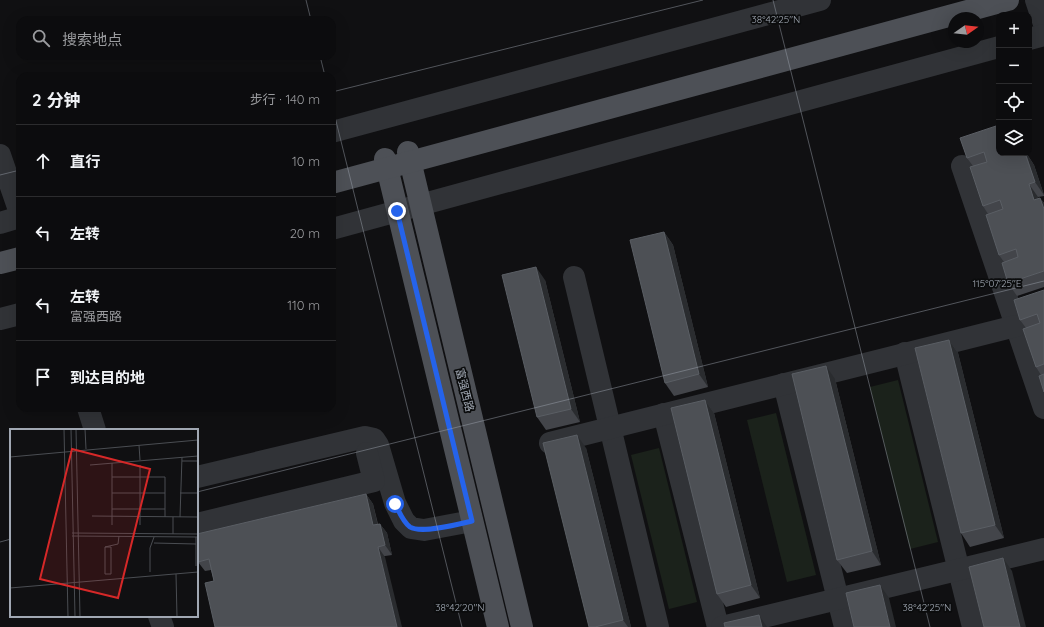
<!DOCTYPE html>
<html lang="zh">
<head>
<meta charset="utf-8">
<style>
	body { margin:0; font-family:Quicksand,"Noto Sans SC",sans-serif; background:#1a1a1c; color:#f1f3f6 }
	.controls { position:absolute; right:12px; top:12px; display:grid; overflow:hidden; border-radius:8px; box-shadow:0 4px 16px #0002 }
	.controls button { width:36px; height:36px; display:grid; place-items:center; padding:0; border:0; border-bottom:1px solid #2c2c2e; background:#0c0c0e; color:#f1f3f6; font:20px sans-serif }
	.compass { position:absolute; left:948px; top:12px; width:36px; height:36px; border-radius:50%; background:#0c0c0e; box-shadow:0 4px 16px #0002; rotate:76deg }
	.stop { position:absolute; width:12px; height:12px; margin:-9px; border:3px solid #2563eb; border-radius:50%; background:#fff }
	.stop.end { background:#2563eb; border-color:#fff; box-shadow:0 1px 4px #0008 }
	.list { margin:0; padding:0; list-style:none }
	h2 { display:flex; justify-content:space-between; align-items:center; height:52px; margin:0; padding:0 16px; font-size:17px }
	h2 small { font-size:13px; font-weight:400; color:#9a9b9e }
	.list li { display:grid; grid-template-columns:26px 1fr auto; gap:12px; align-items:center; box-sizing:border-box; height:72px; padding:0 16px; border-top:1px solid #2c2c2e }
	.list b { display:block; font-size:15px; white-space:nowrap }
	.list p { margin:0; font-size:13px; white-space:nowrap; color:#9a9b9e }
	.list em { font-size:13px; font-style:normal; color:#9a9b9e }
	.icon { flex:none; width:22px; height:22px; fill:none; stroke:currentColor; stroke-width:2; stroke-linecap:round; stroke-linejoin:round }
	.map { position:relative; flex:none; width:1044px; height:627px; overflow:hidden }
	.search { position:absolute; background:#0c0c0e; box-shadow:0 4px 16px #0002; left:16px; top:16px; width:320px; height:44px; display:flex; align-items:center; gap:10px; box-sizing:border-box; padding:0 14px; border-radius:12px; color:#9a9b9e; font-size:15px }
	.panel { position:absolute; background:#0c0c0e; box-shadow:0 4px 16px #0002; left:16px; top:72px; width:320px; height:340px; border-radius:12px }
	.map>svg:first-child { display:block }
	.green { fill:#1b221b }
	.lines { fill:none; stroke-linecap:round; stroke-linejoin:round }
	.minor { stroke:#313337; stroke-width:22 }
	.major { stroke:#4d5056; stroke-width:22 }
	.wall { fill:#43454a }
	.shaded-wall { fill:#2a2c2f }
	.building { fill:#4d5055; stroke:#5a5e64 }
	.route { stroke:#2563eb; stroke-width:5 }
	.ticks { fill:none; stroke:#a1a8b3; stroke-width:1; stroke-opacity:0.45 }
	.labels { text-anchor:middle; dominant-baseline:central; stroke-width:3.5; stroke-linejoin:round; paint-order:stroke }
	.street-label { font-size:11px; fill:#a1a8b3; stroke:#0b0c0d }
	.inset-road { fill:none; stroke:#4a4d52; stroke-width:1 }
	.view { fill:#d62828; fill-opacity:0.15; stroke:#d62828; stroke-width:2 }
	.inset-edge { fill:none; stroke:#a1a8b3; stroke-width:2 }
	.ticks-label { font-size:10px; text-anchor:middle; fill:#a1a8b3; stroke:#0b0c0d; stroke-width:3.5; stroke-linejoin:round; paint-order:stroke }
</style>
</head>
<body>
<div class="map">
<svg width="1044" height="627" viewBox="0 0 1044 627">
	<rect width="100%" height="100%" fill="#101012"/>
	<g class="green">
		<path d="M898,380L938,542L910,549L870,387Z"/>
		<path d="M776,413L816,575L787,582L747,420Z"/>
		<path d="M659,448L697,602L669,609L631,455Z"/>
	</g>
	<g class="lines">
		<g class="minor">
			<path d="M1036,0L1044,24"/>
			<path d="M1029,39L1044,35"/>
			<path d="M332,132L820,0"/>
			<path d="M0,155L20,213"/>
			<path d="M962,166L1044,408"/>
			<path d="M0,223L20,217"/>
			<path d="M332,229L999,47"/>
			<path d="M574,277L658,627"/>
			<path d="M0,319L20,314"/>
			<path d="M905,353L973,627"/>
			<path d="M784,384L845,627"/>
			<path d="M88,408L95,430"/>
			<path d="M664,414L718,627"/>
			<path d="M550,443L1016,326"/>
			<path d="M197,477L365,437L374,439L378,445L395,503L404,521L411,528L424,530L472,521"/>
			<path d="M197,524L374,481L367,453"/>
			<path d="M159,616L163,627"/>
			<path d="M722,627L1044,549"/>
		</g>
		<g class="major">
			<path d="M408,152L522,627"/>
			<path d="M385,159L498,627"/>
			<path d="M332,183L1008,0"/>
			<path d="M0,263L20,258"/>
		</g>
	</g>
	<g class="wall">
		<path d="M960,138L999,153H1029V149L1030,153L1027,154L1034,165L1044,195V196L1038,197L1039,199L1040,198L1044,203V287L1017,296L1008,283L1004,262L999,255L988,214L983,206L973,166L967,158Z"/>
		<path d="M664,232L673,245L708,387L674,396L665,383Z"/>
		<path d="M545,280L580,422L546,430L537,417Z"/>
		<path d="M1044,290V392L1041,375L1036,367L1026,328L1020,320Z"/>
		<path d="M949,340L958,353L1004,538L970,547L961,533Z"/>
		<path d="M835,379L881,565L847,573L837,560Z"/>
		<path d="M705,400L714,413L760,598L726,607L717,594Z"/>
		<path d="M586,448L631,627H589Z"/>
		<path d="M366,494L373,504L378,524H380L387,533L392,555L214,581L211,570L205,571L198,562Z"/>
	</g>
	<g class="shaded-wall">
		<path d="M1026,153L1034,165L1044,195L1035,182Z"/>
		<path d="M1029,184L1038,197L1043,213L1034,200Z"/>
		<path d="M1040,198L1044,203V209Z"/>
		<path d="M664,232L673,245L708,387L699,374Z"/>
		<path d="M536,267L545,280L580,422L571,409Z"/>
		<path d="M949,340L958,353L1004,538L995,525Z"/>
		<path d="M826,366L835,379L881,565L872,551Z"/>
		<path d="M705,400L714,413L760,598L751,585Z"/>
		<path d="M577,435L586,448L631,627H628L623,620Z"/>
		<path d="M366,494L373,504L380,535L373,525Z"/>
		<path d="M380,524L387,533L392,555L385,545Z"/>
		<path d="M378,547L385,557L402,627H397Z"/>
		<path d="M1003,558L1012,571L1026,627H1020Z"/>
		<path d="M880,585L889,598L896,627H890Z"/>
		<path d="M759,615L767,627H762Z"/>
	</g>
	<g class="building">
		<path d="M999,125V153H1019V154L1023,153H1025L1035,182L1029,184L1034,200L1040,198L1044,209V271L1008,283L1002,263L1018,257L1016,249L999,255L986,215L1003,209L1000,200L983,206L970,167L987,162L984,152L967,158L960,138Z"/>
		<path d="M664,232L699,374L665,383L630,240Z"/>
		<path d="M536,267L571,409L537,417L502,275Z"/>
		<path d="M1044,290V364L1036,367L1023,329L1040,323L1037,314L1020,320L1014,300Z"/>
		<path d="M949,340L995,525L961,533L915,348Z"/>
		<path d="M826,366L872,551L837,560L792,374Z"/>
		<path d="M1044,374V392L1039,376Z"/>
		<path d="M705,400L751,585L717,594L671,408Z"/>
		<path d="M577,435L623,620L595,627H589L543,443Z"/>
		<path d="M366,494L373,525L380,524L385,545L378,547L397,627H215L205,583L214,581L209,559L198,562L197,558V534Z"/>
		<path d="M1003,558L1020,627H984L969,567Z"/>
		<path d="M880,585L890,627H854L846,593Z"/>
		<path d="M759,615L762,627H725L724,623Z"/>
	</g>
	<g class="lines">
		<path class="route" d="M395,504C399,511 403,522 410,527C421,534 459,524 472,521L397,211"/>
	</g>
	<path class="ticks" d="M306,0L311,20M773,0L930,627M320,56L325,76M332,92L703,0M332,105L462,627M0,175L20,170M197,492L1044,281M0,542L11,539"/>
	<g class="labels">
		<g class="street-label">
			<text transform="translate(465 390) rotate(76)">富强西路</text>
		</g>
	</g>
	<g transform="translate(10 429)">
		<rect width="188" height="188" fill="#101012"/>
		<path class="inset-road" d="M54,0L58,188M61,0L65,188M66,0L70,188M75,0L76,20M129,16L130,31M0,28L188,11M172,32H188M102,34V96M80,36L188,27M102,48H155V88M102,64H155M170,64H188M102,80H155M82,87L188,88M170,88L172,28M130,96V36M62,104L188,105M163,105V88M62,107L188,108M144,114L186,115M95,118H101V145H95V118L108,115L109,107M186,137V108M140,143V119L144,108M166,145L167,188M0,159L188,143"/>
		<path class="view" d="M62,20L140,40L108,169L30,150Z"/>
		<rect width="188" height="188" class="inset-edge"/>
	</g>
	<g class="ticks-label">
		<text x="776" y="23">38°42'25"N</text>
		<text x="997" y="287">115°07'25"E</text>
		<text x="460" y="611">38°42'20"N</text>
		<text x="927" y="611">38°42'25"N</text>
	</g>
</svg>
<div class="controls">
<button>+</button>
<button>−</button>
<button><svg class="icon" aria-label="locate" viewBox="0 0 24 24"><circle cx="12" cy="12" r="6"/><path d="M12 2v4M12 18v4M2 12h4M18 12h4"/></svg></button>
<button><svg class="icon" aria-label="layers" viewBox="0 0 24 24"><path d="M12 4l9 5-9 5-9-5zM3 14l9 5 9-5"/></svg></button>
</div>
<svg class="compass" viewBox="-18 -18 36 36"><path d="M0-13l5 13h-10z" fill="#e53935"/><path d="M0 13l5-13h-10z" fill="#9a9b9e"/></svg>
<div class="stop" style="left:395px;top:504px"></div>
<div class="stop end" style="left:397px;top:211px"></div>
<div class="search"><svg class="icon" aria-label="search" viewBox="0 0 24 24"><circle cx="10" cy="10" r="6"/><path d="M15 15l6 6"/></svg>搜索地点</div>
<section class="panel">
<h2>2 分钟<small>步行 · 140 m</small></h2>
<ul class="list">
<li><svg class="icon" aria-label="ahead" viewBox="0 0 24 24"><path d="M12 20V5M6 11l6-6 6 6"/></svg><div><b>直行</b></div><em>10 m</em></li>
<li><svg class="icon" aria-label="left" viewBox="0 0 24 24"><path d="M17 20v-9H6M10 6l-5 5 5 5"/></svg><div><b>左转</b></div><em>20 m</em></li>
<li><svg class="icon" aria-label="left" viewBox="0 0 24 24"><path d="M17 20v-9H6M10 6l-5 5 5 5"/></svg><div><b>左转</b><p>富强西路</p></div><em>110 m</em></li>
<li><svg class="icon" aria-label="arrive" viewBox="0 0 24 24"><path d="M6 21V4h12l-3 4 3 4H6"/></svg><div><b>到达目的地</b></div></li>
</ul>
</section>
</div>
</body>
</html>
